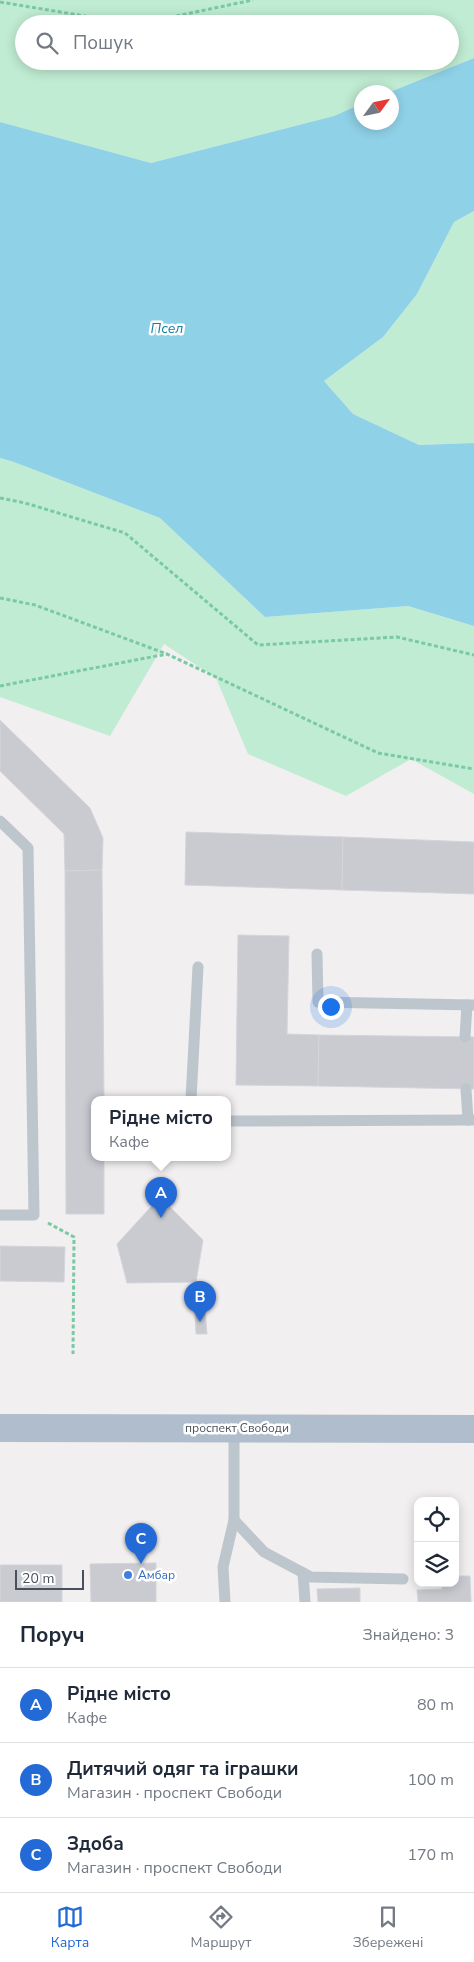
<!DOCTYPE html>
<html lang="uk">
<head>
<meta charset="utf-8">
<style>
	body { margin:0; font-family:"Nunito Sans",sans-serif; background:#f6f6f7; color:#1f2937 }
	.controls { position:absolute; right:15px; bottom:15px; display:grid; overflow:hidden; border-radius:10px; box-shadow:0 2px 12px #0003 }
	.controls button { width:45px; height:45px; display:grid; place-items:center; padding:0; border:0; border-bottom:1px solid #e0e1e3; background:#fff; color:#1f2937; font:25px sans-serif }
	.compass { position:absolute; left:354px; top:85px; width:45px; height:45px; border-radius:50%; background:#fff; box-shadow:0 2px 12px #0003; rotate:57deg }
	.scale { position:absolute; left:15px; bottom:12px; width:69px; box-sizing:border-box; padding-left:5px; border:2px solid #48515b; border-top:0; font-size:14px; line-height:18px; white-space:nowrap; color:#48515b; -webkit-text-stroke:4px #fff; paint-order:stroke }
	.you { position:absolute; left:330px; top:1006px; width:18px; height:18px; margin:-12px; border:4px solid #fff; border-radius:50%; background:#1a73e8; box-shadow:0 0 0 8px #1a73e833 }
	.badge { display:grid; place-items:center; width:32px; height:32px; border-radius:50%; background:#236ad7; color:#fff; font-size:16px; font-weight:700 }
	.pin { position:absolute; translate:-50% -41px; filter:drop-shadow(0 1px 2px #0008) }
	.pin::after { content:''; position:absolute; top:26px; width:18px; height:15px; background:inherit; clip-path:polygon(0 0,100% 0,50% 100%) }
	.popup { position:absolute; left:91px; top:1096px; width:140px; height:65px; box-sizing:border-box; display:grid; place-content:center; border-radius:10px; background:#fff; filter:drop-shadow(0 1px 4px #0005); font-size:16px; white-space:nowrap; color:#747a83 }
	.popup b { font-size:19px; color:#1f2937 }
	.popup::after { content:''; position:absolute; left:50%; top:100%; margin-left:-10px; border:10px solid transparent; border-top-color:#fff }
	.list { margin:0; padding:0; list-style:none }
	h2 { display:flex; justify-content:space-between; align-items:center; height:65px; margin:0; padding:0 20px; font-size:21px }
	h2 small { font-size:16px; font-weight:400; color:#747a83 }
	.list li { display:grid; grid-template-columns:32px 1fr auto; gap:15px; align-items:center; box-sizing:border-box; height:75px; padding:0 20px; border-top:1px solid #e0e1e3 }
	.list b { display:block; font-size:19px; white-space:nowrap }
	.list p { margin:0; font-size:16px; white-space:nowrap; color:#747a83 }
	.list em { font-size:16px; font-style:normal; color:#747a83 }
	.icon { flex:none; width:28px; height:28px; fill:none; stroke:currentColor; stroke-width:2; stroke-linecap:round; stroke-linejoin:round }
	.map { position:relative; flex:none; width:474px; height:1602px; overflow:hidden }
	.search { position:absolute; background:#fff; box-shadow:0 2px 12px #0003; left:15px; right:15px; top:15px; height:55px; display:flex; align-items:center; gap:12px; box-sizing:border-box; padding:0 18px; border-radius:28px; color:#747a83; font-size:19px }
	.sheet { height:290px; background:#fff }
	nav { display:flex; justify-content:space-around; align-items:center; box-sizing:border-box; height:70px; border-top:1px solid #e0e1e3; background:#fff; font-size:14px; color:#747a83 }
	nav a { display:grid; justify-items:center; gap:2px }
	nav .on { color:#236ad7 }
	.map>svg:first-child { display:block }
	.green { fill:#c0ecd3; fill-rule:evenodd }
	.water { fill:#8fd1e7 }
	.building { fill:#c9cbd1; stroke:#d3d5da }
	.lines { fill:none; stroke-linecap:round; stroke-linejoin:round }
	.path { stroke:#7ac9a5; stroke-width:3; stroke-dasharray:4 2.5; stroke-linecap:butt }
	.service { stroke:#bec6cd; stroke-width:11 }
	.primary { stroke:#b0bdcc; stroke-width:28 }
	.shop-dot { fill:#3f7fe0; stroke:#fff; stroke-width:2 }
	.labels { text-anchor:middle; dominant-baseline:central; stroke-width:5; stroke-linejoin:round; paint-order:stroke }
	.street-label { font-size:12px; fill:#48515b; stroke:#fff }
	.shop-label { font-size:12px; fill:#366cbe; stroke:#fff; text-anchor:start }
	.water-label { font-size:14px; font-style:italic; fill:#147ea2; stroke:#fff }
</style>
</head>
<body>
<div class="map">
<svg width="474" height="1602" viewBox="0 0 474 1602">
	<rect width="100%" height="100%" fill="#f1efef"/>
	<g class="green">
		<path d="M0,0H474V58L390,92H362L361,104L334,116L151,163L0,122ZM24,24H450V61H24Z"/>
		<path d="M474,211V443L419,445L353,414L324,381L383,337L417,294L454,222Z"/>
		<path d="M0,458L14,462L160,518L265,617L408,606L474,626V794L411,759L346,796L248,754L216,678L164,644L110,736L0,697Z"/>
	</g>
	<path class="water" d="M474,58V211L454,222L417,294L383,337L324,381L353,414L419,445L474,443V626L408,606L265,617L160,518L14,462L0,458V122L151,163L334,116L361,104L362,122H392L390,92Z"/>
	<g class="building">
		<path d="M0,720L90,808L103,838L102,870L65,871L64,834L0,771Z"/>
		<path d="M186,832L343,837L342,890L185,885Z"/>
		<path d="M343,837L474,842V894L342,890Z"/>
		<path d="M102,870L104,1099H95V1157H104V1214H66L65,871Z"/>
		<path d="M238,935L289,936L287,1034L319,1035L318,1086L236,1085Z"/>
		<path d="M319,1035L474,1037V1089L318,1086Z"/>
		<path d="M160,1197L203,1240L196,1282L127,1283L117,1244Z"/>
		<path d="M0,1246L65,1247L64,1282L0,1281Z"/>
		<path d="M205,1310L207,1334H196L195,1311Z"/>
		<path d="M156,1563V1602H91L90,1564Z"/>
		<rect x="0" y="1565" width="62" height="37"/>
		<path d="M455,1576H470L471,1602H418L417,1590L442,1589V1583H455Z"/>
		<path d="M360,1588V1602H318L317,1589Z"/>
	</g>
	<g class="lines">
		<g class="path">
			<path d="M0,2L133,24"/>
			<path d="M138,24L253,0"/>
			<path d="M0,498L25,503L125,533L258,645L397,637L474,655"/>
			<path d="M0,598L35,605L167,654L378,753L474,769"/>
			<path d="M0,686L167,654"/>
			<path d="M48,1223L74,1237L73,1354"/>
		</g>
		<g class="service">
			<path d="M0,821L28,848L34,1215H0"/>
			<path d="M317,954L318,1002L474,1005"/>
			<path d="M465,1037L467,1005"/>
			<path d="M466,1089L468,1120"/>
			<path d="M191,1099L198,967"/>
			<path d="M227,1121L474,1120"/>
			<path d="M234,1520L264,1552L311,1577L403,1579"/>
			<path d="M303,1573L305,1602"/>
			<path d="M225,1602L223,1567L234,1520V1428"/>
		</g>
		<path class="primary" d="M0,1428L474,1429"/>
	</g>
	<circle class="shop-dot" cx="128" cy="1575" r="5"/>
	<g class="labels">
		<g class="street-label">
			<text x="237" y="1428">проспект Свободи</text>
		</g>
		<g class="shop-label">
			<text x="138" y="1575">Амбар</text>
		</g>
		<g class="water-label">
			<text x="167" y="328">Псел</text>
		</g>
	</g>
</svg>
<div class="controls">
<button><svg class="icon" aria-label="locate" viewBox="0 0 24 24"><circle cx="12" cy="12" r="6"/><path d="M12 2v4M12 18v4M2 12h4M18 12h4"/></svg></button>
<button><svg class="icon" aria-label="layers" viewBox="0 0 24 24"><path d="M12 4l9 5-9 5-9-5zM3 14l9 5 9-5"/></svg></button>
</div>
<svg class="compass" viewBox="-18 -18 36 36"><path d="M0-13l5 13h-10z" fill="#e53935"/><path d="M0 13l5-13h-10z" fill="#747a83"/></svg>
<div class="scale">20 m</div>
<div class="you"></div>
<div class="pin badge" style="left:161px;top:1218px">A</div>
<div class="popup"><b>Рідне місто</b>Кафе</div>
<div class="pin badge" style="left:200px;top:1322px">B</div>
<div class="pin badge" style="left:141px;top:1564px">C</div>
<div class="search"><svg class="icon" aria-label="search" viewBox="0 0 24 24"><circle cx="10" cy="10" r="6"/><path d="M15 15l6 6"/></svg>Пошук</div>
</div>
<section class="sheet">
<h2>Поруч<small>Знайдено: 3</small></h2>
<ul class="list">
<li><span class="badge">A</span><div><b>Рідне місто</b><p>Кафе</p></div><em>80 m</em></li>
<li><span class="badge">B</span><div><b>Дитячий одяг та іграшки</b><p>Магазин · проспект Свободи</p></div><em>100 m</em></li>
<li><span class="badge">C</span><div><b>Здоба</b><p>Магазин · проспект Свободи</p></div><em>170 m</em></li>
</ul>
</section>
<nav>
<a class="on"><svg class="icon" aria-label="map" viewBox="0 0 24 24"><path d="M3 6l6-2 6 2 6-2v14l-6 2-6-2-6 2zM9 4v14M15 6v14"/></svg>Карта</a>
<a><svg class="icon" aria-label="directions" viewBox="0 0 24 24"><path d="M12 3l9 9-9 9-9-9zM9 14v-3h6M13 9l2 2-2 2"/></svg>Маршрут</a>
<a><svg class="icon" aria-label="saved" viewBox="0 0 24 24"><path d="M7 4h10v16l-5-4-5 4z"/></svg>Збережені</a>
</nav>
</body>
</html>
